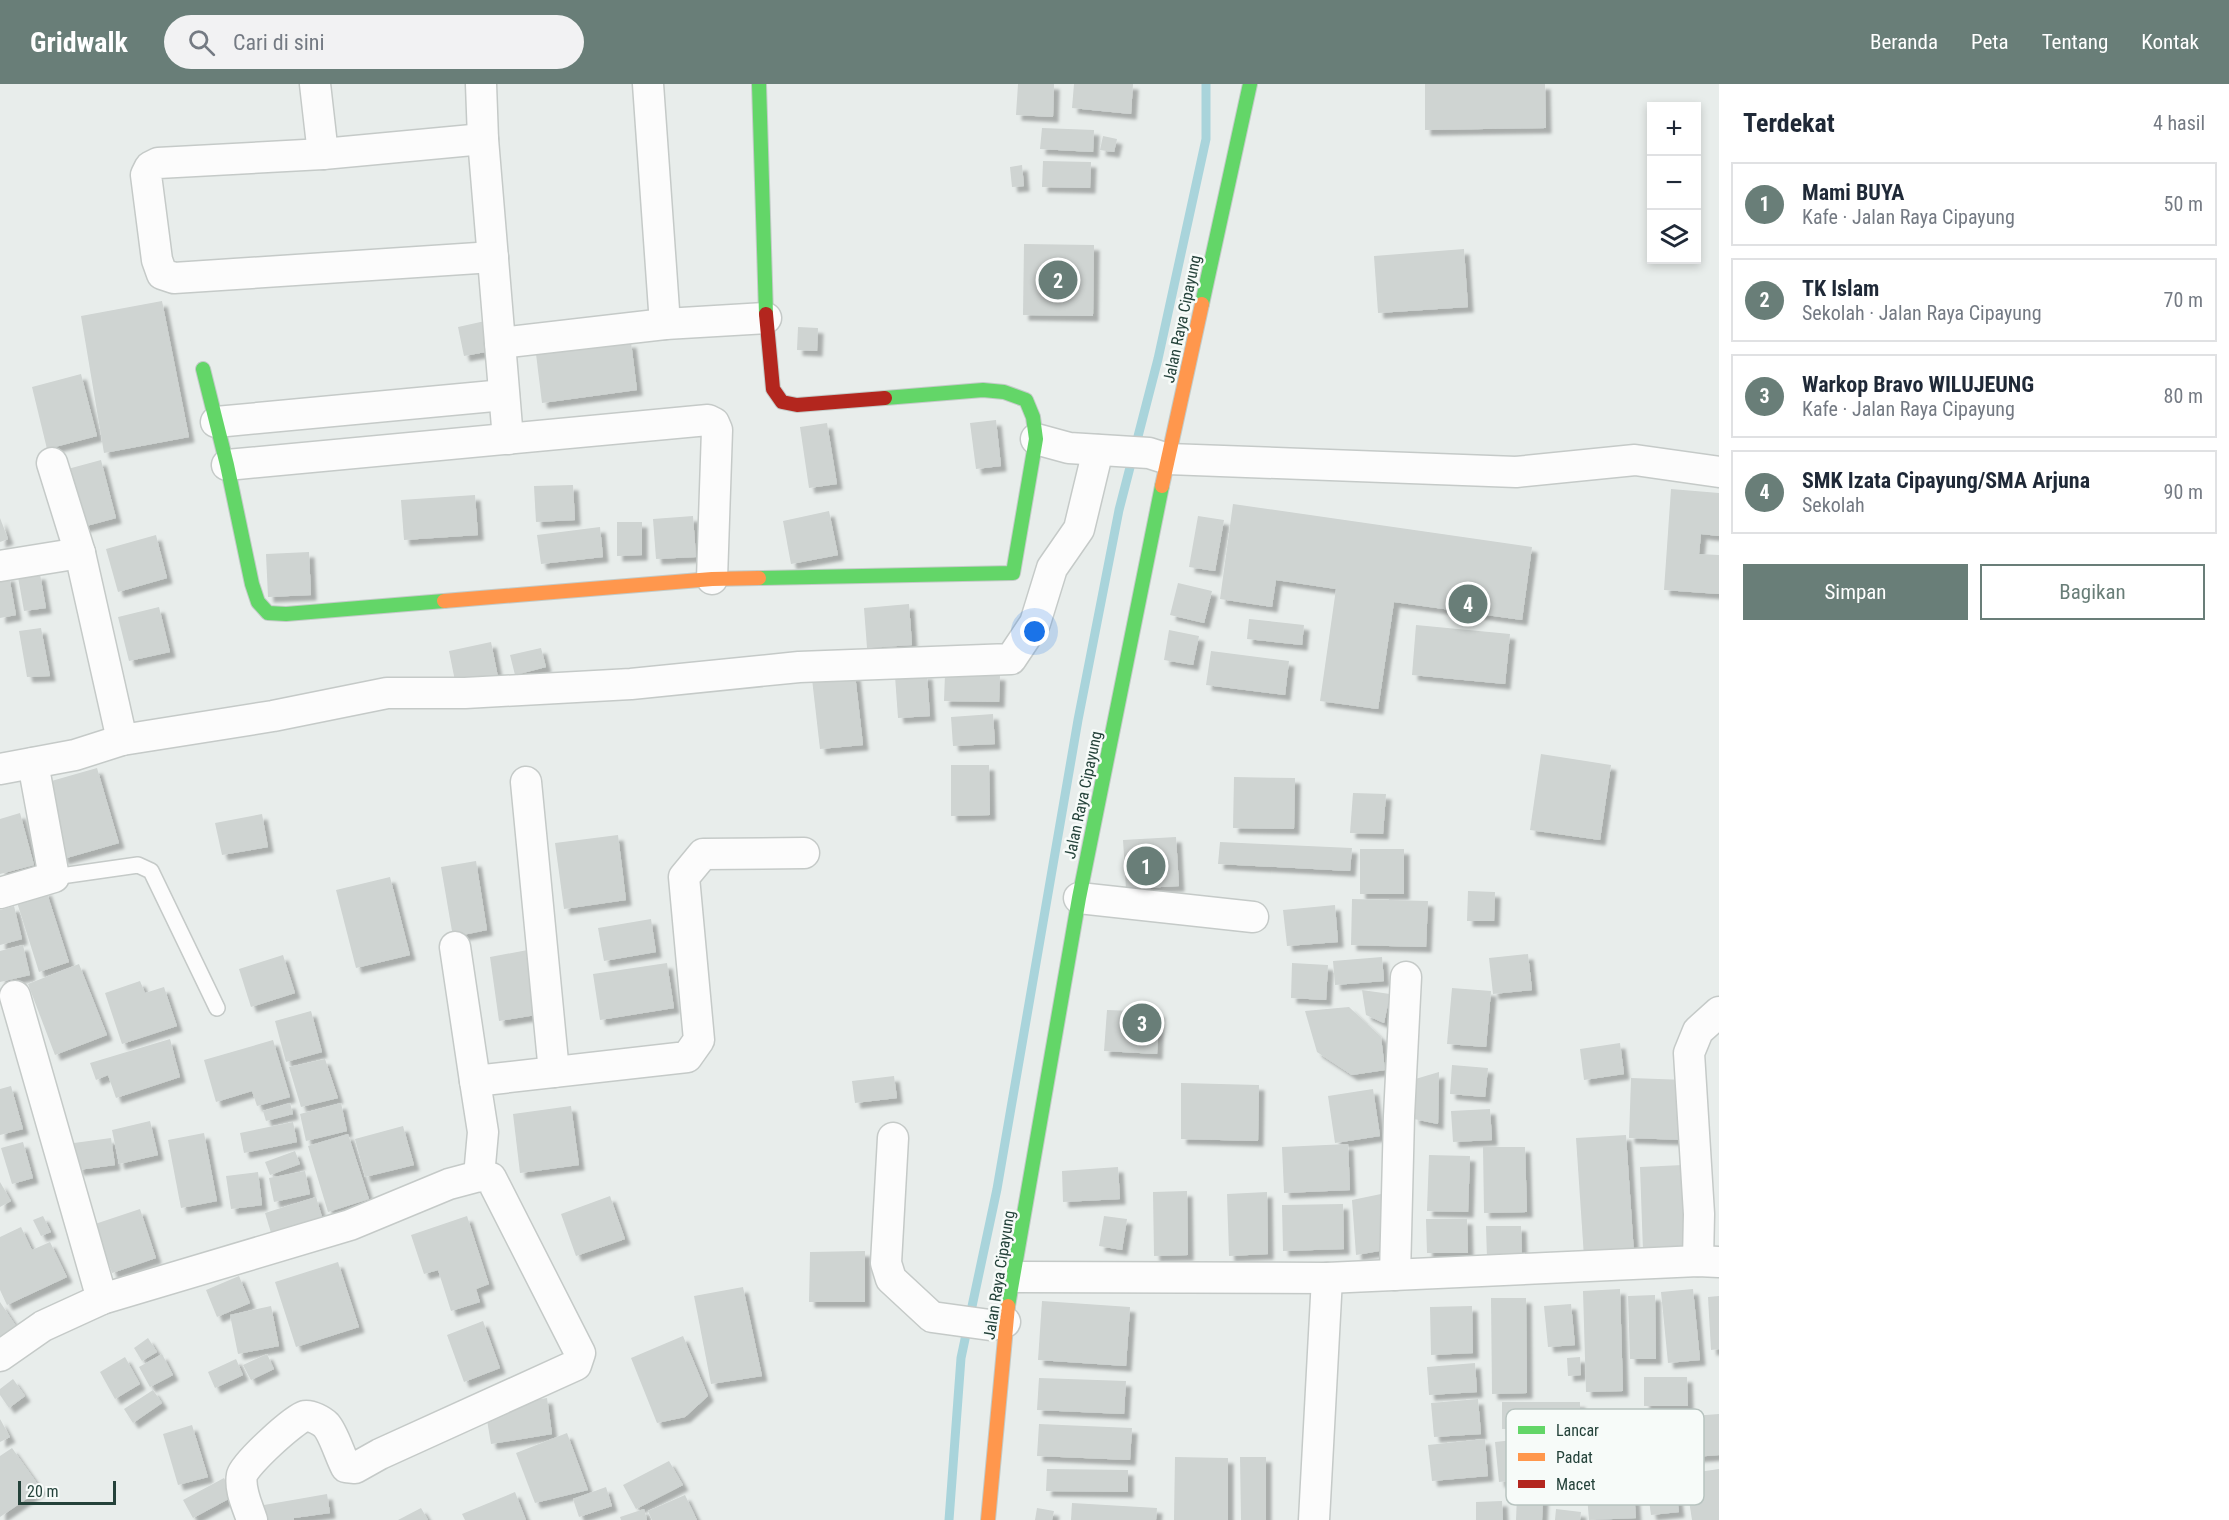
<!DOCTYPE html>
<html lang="id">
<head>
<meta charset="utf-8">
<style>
	body { margin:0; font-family:"Roboto Condensed",sans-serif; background:#f2f2f3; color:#1f2937 }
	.controls { position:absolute; right:18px; top:18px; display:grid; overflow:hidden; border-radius:0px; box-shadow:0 3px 9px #0003 }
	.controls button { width:54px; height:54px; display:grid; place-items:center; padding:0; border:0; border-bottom:2px solid #e0e1e3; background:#fff; color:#1f2937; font:30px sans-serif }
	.scale { position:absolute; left:18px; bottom:15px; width:98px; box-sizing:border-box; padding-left:6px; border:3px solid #24423a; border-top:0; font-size:16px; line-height:21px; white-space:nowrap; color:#24423a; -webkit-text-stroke:4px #f7fbf9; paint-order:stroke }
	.you { position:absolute; left:1035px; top:548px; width:21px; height:21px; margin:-15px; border:4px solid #fff; border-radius:50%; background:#1a73e8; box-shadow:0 0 0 9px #1a73e833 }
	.badge { display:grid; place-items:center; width:39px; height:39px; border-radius:50%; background:#697e78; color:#fff; font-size:20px; font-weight:700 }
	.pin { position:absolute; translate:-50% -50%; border:3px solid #fff; box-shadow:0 2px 6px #0006 }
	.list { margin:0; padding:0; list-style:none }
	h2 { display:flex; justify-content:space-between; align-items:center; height:78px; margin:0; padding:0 24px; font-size:26px }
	h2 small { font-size:20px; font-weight:400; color:#747a83 }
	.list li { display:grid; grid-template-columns:39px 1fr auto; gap:18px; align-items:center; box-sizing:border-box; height:84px; margin:0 12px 12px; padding:0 12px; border:2px solid #e0e1e3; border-radius:0px }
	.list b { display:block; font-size:22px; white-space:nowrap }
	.list p { margin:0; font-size:20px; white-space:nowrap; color:#747a83 }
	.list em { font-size:20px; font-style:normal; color:#747a83 }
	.actions { display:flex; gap:12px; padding:18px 24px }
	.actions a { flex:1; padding:14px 0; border:2px solid #697e78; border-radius:0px; text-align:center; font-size:21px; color:#697e78 }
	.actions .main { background:#697e78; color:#fff }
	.icon { flex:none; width:33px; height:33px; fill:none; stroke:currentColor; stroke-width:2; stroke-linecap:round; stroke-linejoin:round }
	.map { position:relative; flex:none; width:1719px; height:1436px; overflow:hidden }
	header { display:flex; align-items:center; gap:36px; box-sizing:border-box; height:84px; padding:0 30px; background:#697e78; color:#fff }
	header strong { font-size:28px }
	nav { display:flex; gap:33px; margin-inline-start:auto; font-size:21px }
	.search { width:420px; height:54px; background:#f2f2f3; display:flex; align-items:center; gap:15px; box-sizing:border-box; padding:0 21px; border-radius:33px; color:#747a83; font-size:22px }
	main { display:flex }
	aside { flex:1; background:#fff }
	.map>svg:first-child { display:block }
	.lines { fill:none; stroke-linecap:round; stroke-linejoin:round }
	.stream { stroke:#a9d4db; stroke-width:9 }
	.building { fill:#cfd4d2; filter:url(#shadow) }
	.lane-casing { stroke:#c5cac8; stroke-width:18 }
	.street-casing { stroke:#c5cac8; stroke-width:33 }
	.fast-casing { stroke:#c3cbc8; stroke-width:16 }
	.slow-casing { stroke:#c3cbc8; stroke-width:16 }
	.jam-casing { stroke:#c3cbc8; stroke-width:16 }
	.lane { stroke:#fcfcfc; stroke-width:15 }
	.street { stroke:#fcfcfc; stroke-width:30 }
	.fast { stroke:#63d668; stroke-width:14 }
	.slow { stroke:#ff974d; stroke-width:14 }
	.jam { stroke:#b3261e; stroke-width:14 }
	.labels { text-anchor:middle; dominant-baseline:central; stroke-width:5; stroke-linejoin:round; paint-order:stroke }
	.street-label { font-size:16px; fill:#24423a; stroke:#f7fbf9 }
	.key { fill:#f7fbf9; stroke:#b8c4c0; stroke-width:1.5 }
	.key-label { font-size:16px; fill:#24423a }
</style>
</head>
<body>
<header>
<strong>Gridwalk</strong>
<div class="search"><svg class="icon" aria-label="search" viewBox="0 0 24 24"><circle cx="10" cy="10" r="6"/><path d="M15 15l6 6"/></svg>Cari di sini</div>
<nav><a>Beranda</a><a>Peta</a><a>Tentang</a><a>Kontak</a></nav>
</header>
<main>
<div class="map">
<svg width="1719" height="1436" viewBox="0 0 1719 1436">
	<defs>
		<filter id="shadow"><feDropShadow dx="5.5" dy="5.5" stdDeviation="1.5" flood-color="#0004"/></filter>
	</defs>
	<rect width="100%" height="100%" fill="#e8edeb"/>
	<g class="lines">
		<path class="stream" d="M949,1436L961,1274L997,1105L1078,636L1119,426L1158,275L1206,55V0"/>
	</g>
	<g class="building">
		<path d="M1018,0H1054L1053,33L1016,31Z"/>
		<path d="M1074,0H1133L1131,30L1072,24Z"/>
		<path d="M1425,0H1545L1546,44L1425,46Z"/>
		<path d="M1042,44L1094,46L1093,68L1040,65Z"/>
		<path d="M1103,52L1117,55L1114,68L1100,66Z"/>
		<path d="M1043,77L1091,78L1090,104L1042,103Z"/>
		<path d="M1022,81L1024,102L1012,103L1010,83Z"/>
		<path d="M1024,160L1094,161L1093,232L1023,231Z"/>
		<path d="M1464,165L1468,223L1378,229L1374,172Z"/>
		<path d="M162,217L189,353L104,369L81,232Z"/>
		<path d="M485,237L491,267L464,272L458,243Z"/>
		<path d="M798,243L818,244L817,267L797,266Z"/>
		<path d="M631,258L637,306L542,319L536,270Z"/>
		<path d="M81,290L97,352L47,365L32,303Z"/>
		<path d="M996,336L1001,382L976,385L970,339Z"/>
		<path d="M827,339L837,400L809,404L800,343Z"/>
		<path d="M101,376L116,434L79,444L64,386Z"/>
		<path d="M573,401L575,436L536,438L534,402Z"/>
		<path d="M1671,405L1719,409V452L1701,450L1699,470L1719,471V510L1664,506Z"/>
		<path d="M475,411L478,451L404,456L401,416Z"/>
		<path d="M1233,420L1532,463L1522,536L1394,518L1378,625L1320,617L1336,505L1276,496L1272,523L1220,515Z"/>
		<path d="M829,427L838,471L791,480L783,437Z"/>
		<path d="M693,432L696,473L656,475L653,435Z"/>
		<path d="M1198,432L1224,436L1215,487L1189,483Z"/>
		<path d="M0,434L8,455L0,458Z"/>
		<path d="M617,438H642V471L617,472Z"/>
		<path d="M600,443L603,473L541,480L537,451Z"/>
		<path d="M156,451L167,494L118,508L106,465Z"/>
		<path d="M309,468L311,511L268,513L266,470Z"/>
		<path d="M40,490L46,524L24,527L18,493Z"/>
		<path d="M9,492L16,531L0,534V493Z"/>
		<path d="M1178,499L1212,507L1204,539L1170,531Z"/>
		<path d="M909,520L912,561L867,564L864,524Z"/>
		<path d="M159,523L170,568L129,577L118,533Z"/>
		<path d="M1249,535L1304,541L1302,561L1247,555Z"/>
		<path d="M1416,541L1510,550L1505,600L1412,591Z"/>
		<path d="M41,544L50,592L27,593L19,547Z"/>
		<path d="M1169,546L1199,552L1193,581L1164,576Z"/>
		<path d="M491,558L498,593L456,602L449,567Z"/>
		<path d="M541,564L546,583L515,591L510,571Z"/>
		<path d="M1211,567L1289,577L1285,611L1206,601Z"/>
		<path d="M855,590L863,661L820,665L812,595Z"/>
		<path d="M927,590L930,632L898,634L895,592Z"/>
		<path d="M945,590L1000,591L999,618L944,617Z"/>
		<path d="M993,630L995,660L953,662L951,633Z"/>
		<path d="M1541,670L1611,681L1600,756L1530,746Z"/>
		<path d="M951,681H989L990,731L951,732Z"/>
		<path d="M97,684L119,759L63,775L41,700Z"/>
		<path d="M1234,693L1295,694L1294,745L1233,744Z"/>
		<path d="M1353,709L1386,710L1383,750L1350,749Z"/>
		<path d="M20,729L34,781L0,790V735Z"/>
		<path d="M262,730L268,763L222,771L215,739Z"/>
		<path d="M618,751L626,816L564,825L555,759Z"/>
		<path d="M1176,753L1179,802L1126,805L1123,756Z"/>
		<path d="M1220,758L1352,764L1350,787L1218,780Z"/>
		<rect x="1360" y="765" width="44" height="45"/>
		<path d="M476,777L487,846L453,853L441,783Z"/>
		<path d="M390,793L410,871L356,884L336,806Z"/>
		<path d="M46,806L69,878L39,888L16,815Z"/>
		<path d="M1468,807L1495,808L1494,837H1467Z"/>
		<path d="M1352,815L1428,817L1426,863L1351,861Z"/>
		<path d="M1335,821L1338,858L1287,862L1283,826Z"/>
		<path d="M14,822L22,855L0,861V826Z"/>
		<path d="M651,835L656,868L604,877L598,844Z"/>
		<path d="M23,861L30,891L0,898V867Z"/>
		<path d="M533,865L542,930L499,937L490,873Z"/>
		<path d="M1528,870L1532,906L1493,910L1489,874Z"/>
		<path d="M283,871L295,909L251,923L239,885Z"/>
		<path d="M1382,873L1384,897L1335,901L1333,877Z"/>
		<path d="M667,879L674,924L600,936L593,890Z"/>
		<path d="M1292,879L1328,881L1326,916L1291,914Z"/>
		<path d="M79,880L107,951L55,971L28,900Z"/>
		<path d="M140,897L145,909L164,903L177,942L122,960L105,909Z"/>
		<path d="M1452,904L1491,907L1486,963L1447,960Z"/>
		<path d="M1362,906L1390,910L1384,939L1366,931Z"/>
		<path d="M1349,923L1381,953L1385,986L1352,991L1317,968L1305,927Z"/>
		<path d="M1107,926L1159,928L1157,970L1104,967Z"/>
		<path d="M311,927L322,968L286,978L275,937Z"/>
		<path d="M170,955L180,993L116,1014L108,991L96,996L90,979Z"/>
		<path d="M273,956L290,1013L257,1022L252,1007L216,1018L204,976Z"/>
		<path d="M1620,959L1624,990L1584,996L1580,965Z"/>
		<path d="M325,975L338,1014L301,1023L289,983Z"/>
		<path d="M1452,981L1488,984L1485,1013L1450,1010Z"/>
		<path d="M1439,988L1438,1040L1414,1035L1412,996Z"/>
		<path d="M894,992L897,1014L855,1019L852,997Z"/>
		<path d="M1631,994L1686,996L1684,1056L1629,1054Z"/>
		<path d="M1181,999L1259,1001L1258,1057L1181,1055Z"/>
		<path d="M11,1002L23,1045L0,1051V1005Z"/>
		<path d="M1373,1005L1380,1052L1335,1059L1328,1012Z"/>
		<path d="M290,1019L293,1030L266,1037L263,1027Z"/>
		<path d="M341,1019L347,1047L306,1057L300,1030Z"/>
		<path d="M571,1022L579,1081L520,1089L513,1030Z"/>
		<path d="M1490,1025L1492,1056L1453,1058L1451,1027Z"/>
		<path d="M150,1037L158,1071L119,1080L112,1046Z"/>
		<path d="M293,1038L297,1058L244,1069L240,1049Z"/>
		<path d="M403,1042L414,1081L365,1093L355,1055Z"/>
		<path d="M204,1049L217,1117L181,1124L168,1056Z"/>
		<path d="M348,1050L369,1115L328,1128L308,1062Z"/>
		<path d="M1626,1051L1634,1170L1584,1173L1576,1054Z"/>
		<path d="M111,1054L115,1081L78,1086L74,1059Z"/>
		<path d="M23,1058L33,1094L12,1100L1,1064Z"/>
		<path d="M1348,1060L1350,1106L1284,1109L1282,1063Z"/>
		<path d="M1483,1063H1525L1527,1128L1484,1129Z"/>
		<path d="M295,1067L300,1080L270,1091L265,1078Z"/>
		<path d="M1429,1071L1470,1072L1468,1128L1427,1127Z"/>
		<path d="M1683,1081L1686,1166L1643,1168L1640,1083Z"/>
		<path d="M1118,1083L1120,1115L1063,1118L1062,1087Z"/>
		<path d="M305,1087L310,1110L274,1118L269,1094Z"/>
		<path d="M258,1088L262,1121L231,1125L226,1092Z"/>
		<path d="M0,1098L11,1117L0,1123Z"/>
		<path d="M1187,1107L1188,1171L1154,1172L1153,1108Z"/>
		<path d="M1267,1108L1268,1170L1229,1172L1227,1110Z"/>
		<path d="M1381,1110L1385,1166L1356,1171L1352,1116Z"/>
		<path d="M610,1112L625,1155L576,1172L561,1130Z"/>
		<path d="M316,1113L326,1146L275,1162L265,1129Z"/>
		<path d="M1343,1120L1344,1165L1283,1167L1282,1121Z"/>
		<path d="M140,1125L156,1174L112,1189L95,1140Z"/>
		<path d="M43,1132L51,1148L41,1152L33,1136Z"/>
		<path d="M467,1132L489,1200L476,1205L480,1218L451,1227L438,1186L424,1190L411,1151Z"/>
		<path d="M1104,1132L1127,1135L1122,1166L1099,1162Z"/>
		<path d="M1426,1135H1467L1468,1169H1427Z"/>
		<path d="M1486,1142H1521L1522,1173L1487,1175Z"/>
		<path d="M21,1143L32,1166L50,1158L67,1193L7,1221L0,1206V1153Z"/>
		<path d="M865,1167V1218H809L810,1168Z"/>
		<path d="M338,1178L359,1243L296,1263L275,1198Z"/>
		<path d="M239,1192L250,1219L217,1233L206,1206Z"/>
		<path d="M743,1203L762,1292L711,1300L694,1212Z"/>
		<path d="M1620,1205L1623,1307L1586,1308L1583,1207Z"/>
		<path d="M1693,1205L1700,1276L1668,1279L1661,1208Z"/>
		<path d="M1655,1211L1656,1275H1630L1628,1212Z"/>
		<path d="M1719,1212V1265L1711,1266L1708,1213Z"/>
		<path d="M1491,1214H1526L1527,1309L1492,1310Z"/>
		<path d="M1042,1217L1130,1223L1126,1282L1038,1276Z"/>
		<path d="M0,1218L22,1251L0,1263Z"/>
		<path d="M1571,1220L1575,1261L1548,1263L1544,1222Z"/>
		<path d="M271,1222L279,1262L238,1270L230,1231Z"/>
		<path d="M1472,1222L1473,1269L1431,1271L1430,1223Z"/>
		<path d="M483,1237L500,1284L464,1298L447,1251Z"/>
		<path d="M683,1252L708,1312L685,1333L657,1339L631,1274Z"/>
		<path d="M148,1254L157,1268L142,1277L134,1264Z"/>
		<path d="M162,1270L173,1291L150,1303L139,1283Z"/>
		<path d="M267,1270L274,1285L251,1296L243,1281Z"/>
		<path d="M125,1273L140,1300L115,1315L100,1288Z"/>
		<path d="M1580,1273L1581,1291L1568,1292L1567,1274Z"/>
		<path d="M236,1275L243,1291L215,1304L208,1288Z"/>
		<path d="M1475,1279L1477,1308L1429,1311L1427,1283Z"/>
		<path d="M1644,1293H1687L1688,1322H1644Z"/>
		<path d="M1039,1294L1126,1297L1124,1330L1037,1326Z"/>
		<path d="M13,1295L25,1312L9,1324L0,1311V1305Z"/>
		<path d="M153,1306L162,1319L133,1339L124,1325Z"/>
		<path d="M547,1314L552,1350L491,1360L485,1324Z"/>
		<path d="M1478,1315L1481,1350L1434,1353L1431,1319Z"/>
		<rect x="1502" y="1318" width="78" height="27"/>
		<path d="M1719,1330V1371L1682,1374L1679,1333Z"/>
		<path d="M0,1335L10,1353L0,1358Z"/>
		<path d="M1039,1340L1132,1344L1130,1376L1037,1372Z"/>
		<path d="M192,1341L208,1393L178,1401L163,1350Z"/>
		<path d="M567,1349L588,1406L535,1419L516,1369Z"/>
		<path d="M1485,1355L1488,1392L1432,1397L1428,1361Z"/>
		<path d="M1523,1355L1528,1395L1499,1398L1495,1358Z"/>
		<path d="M12,1364L41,1405L0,1433V1372Z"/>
		<path d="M1175,1373L1228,1374V1436H1174Z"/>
		<path d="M1240,1373H1266V1436H1241Z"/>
		<path d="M1672,1375L1679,1428L1651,1431L1644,1379Z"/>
		<path d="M669,1377L683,1401L636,1425L623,1401Z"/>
		<path d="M1047,1385L1128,1386V1408L1046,1407Z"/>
		<path d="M1719,1385V1436H1692L1685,1390Z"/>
		<path d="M224,1394L234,1412L193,1434L183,1416Z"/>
		<path d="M606,1403L612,1422L579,1433L573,1415Z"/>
		<path d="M515,1408L526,1436H465L462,1430Z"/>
		<path d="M1634,1408L1636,1434L1589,1436L1587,1411Z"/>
		<path d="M327,1410L330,1429L294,1434V1436H267L264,1421Z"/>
		<path d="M685,1411L697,1436H652L648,1427Z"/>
		<path d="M1517,1412L1543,1413L1542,1436H1516Z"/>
		<path d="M1502,1417L1503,1436H1476V1418Z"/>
		<path d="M1072,1419L1157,1424L1156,1436H1071Z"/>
		<path d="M421,1424L428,1436H398Z"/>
		<path d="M1037,1424L1054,1427L1052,1436H1035Z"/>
		<path d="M644,1425L647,1436H621L620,1433Z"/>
		<path d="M1556,1425L1581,1428L1580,1436H1555Z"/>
	</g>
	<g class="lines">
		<g class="lane-casing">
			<path id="lane" d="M54,793L138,781L151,787L217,924"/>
		</g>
		<g class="street-casing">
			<g id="street">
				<path d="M315,0L323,70"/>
				<path d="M481,0L483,55L508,355"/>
				<path d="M648,0L665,240"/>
				<path d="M483,55L323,70L158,79L150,83L146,91L157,176L162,190L174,194L493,173"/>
				<path d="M500,259L665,240L766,234"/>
				<path d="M216,338L504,311"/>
				<path d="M1036,355L1069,364L1149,369L1168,375L1516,388L1635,376L1719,388"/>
				<path d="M52,379L80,469L122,656"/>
				<path d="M227,381L708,336L714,339L717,346L712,495"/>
				<path d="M0,482L80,469"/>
				<path d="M0,685L75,671L122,656L273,632L387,609H465L631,600L799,583L1011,575L1035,539L1052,484L1079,445L1098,366"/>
				<path d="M526,698L554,988"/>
				<path d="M0,809L54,793L33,679"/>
				<path d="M1079,814L1253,833"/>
				<path d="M455,863L475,997"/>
				<path d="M15,912L102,1215"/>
				<path d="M893,1054L886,1179L891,1195L932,1233L990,1241L1005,1238"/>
				<path d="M1698,1177L1699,1130L1689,969L1698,947L1719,928"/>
				<path d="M1395,1191L1399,1032L1406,893"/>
				<path d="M1015,1193L1327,1194L1698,1177L1719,1178"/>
				<path d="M0,1272L43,1242L102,1215L350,1141L449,1100L479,1092L483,1048L475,997L687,973L699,956L684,793L703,770L804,769"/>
				<path d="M252,1436C248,1423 239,1406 242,1391C245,1380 294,1335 305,1332C311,1331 322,1337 326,1341C334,1350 340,1372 346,1383L355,1384L380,1370L576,1281L580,1269L491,1094L479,1092"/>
				<path d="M1314,1436L1327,1194"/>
			</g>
		</g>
		<g class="fast-casing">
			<g id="fast">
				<path d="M759,0L766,230"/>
				<path d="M1202,220L1250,0"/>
				<path d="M203,285L227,381L252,500L258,518L268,529L286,530L444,517"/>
				<path d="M759,494L1013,489L1036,355L1033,333L1026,316L1004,308L983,306L885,314"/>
				<path d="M1008,1222L1079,814L1162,402"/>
			</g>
		</g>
		<g class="slow-casing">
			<g id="slow">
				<path d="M1162,402L1202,220"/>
				<path d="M444,517L712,495L759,494"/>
				<path d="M988,1436L1008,1222"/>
			</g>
		</g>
		<g class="jam-casing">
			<path id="jam" d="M766,230L773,305L782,318L797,321L885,314"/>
		</g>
		<use href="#lane" class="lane"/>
		<use href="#street" class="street"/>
		<use href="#fast" class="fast"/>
		<use href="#slow" class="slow"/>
		<use href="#jam" class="jam"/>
	</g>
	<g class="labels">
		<g class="street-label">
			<text transform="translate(1182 235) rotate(-78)">Jalan Raya Cipayung</text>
			<text transform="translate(1083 711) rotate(-78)">Jalan Raya Cipayung</text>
			<text transform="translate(999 1191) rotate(-81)">Jalan Raya Cipayung</text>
		</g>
	</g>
	<rect x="1506" y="1325" width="198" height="96" rx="9" class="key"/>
	<rect x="1518" y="1342" width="27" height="8" fill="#63d668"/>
	<rect x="1518" y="1369" width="27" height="8" fill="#ff974d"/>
	<rect x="1518" y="1396" width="27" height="8" fill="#b3261e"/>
	<g class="key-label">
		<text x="1556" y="1352">Lancar</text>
		<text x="1556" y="1379">Padat</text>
		<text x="1556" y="1406">Macet</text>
	</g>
</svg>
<div class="controls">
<button>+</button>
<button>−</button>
<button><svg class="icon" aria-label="layers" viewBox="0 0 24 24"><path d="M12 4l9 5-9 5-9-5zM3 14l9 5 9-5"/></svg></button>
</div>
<div class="scale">20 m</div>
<div class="you"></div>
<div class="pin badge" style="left:1146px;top:782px">1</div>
<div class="pin badge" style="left:1058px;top:196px">2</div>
<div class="pin badge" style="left:1142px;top:939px">3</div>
<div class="pin badge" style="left:1468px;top:520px">4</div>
</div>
<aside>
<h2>Terdekat<small>4 hasil</small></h2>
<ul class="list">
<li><span class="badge">1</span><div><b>Mami BUYA</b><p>Kafe · Jalan Raya Cipayung</p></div><em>50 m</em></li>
<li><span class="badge">2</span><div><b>TK Islam</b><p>Sekolah · Jalan Raya Cipayung</p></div><em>70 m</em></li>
<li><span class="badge">3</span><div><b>Warkop Bravo WILUJEUNG</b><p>Kafe · Jalan Raya Cipayung</p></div><em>80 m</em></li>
<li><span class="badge">4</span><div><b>SMK Izata Cipayung/SMA Arjuna</b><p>Sekolah</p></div><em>90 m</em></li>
</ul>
<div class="actions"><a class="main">Simpan</a><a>Bagikan</a></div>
</aside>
</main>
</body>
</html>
